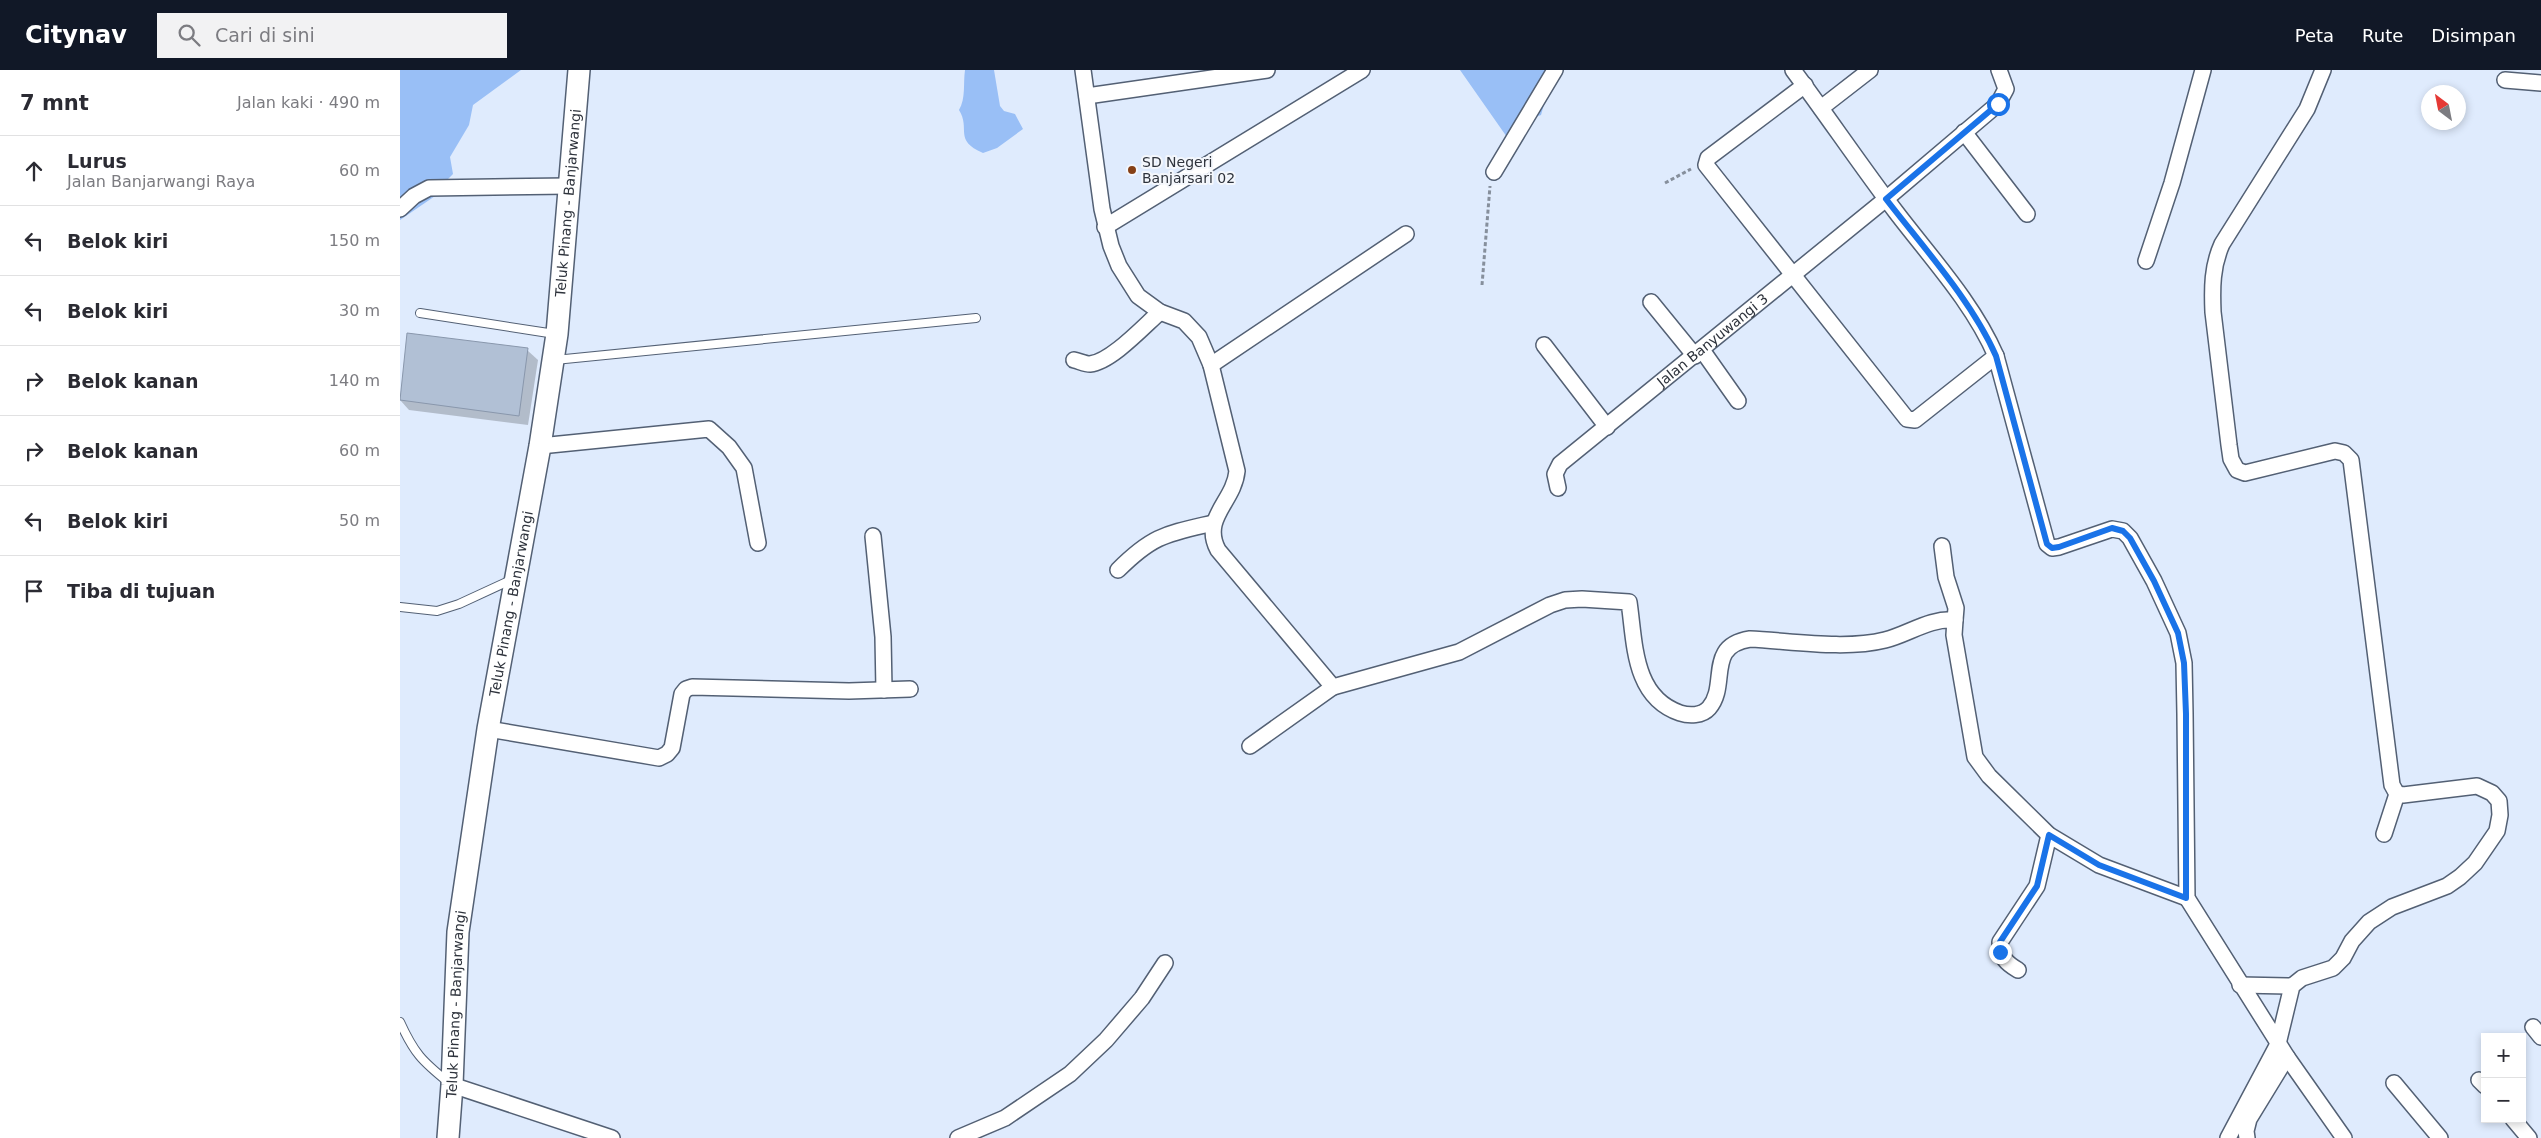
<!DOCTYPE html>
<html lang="id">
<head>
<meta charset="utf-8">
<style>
	body { margin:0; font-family:"DejaVu Sans",sans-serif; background:#f2f2f3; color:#2b2b33 }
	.controls { position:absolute; right:15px; bottom:15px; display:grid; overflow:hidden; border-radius:0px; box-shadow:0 2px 8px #0003 }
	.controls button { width:45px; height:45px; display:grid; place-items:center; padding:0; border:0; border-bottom:1px solid #e1e1e2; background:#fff; color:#2b2b33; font:25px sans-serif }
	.compass { position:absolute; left:2021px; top:15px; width:45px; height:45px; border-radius:50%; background:#fff; box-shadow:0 2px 8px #0003; rotate:328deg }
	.stop { position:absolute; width:15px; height:15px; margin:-11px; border:4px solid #1a73e8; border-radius:50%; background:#fff }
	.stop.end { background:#1a73e8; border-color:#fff; box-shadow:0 1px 5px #0008 }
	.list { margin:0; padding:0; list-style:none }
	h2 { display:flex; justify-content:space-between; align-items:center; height:65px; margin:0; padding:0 20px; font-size:21px }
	h2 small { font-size:16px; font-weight:400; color:#7c7c81 }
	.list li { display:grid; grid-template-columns:32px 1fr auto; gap:15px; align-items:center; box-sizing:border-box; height:70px; padding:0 20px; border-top:1px solid #e1e1e2 }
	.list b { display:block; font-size:19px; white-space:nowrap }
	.list p { margin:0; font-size:16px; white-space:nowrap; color:#7c7c81 }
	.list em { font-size:16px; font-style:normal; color:#7c7c81 }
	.icon { flex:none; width:28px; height:28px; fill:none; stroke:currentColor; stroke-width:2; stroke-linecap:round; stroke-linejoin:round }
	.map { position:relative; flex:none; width:2141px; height:1068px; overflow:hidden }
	header { display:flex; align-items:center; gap:30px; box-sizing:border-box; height:70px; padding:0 25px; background:#111827; color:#fff }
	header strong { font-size:24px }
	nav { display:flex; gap:28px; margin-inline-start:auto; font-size:18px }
	.search { width:350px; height:45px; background:#f2f2f3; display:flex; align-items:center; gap:12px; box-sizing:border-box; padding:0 18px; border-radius:0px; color:#7c7c81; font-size:19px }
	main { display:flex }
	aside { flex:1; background:#fff }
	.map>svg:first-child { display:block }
	.green { fill:#99bff6 }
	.shadow { fill:#0003 }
	.building { fill:#b1c0d5; stroke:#8997ac }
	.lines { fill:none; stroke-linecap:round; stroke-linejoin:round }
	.service-casing { stroke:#536074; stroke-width:10 }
	.minor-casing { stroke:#536074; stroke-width:18 }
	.secondary-casing { stroke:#536074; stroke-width:24 }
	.path { stroke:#868f9c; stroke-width:3; stroke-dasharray:4 2.5; stroke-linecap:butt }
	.service { stroke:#fff; stroke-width:8 }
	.minor { stroke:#fff; stroke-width:15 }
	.secondary { stroke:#fff; stroke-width:21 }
	.route { stroke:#1a73e8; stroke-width:6 }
	.poi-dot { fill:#854016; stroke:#f4f7fc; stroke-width:2 }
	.labels { text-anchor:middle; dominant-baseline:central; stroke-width:4; stroke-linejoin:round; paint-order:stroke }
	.poi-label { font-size:14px; fill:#2e333c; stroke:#f4f7fc; text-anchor:start }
	.street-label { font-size:14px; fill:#2e333c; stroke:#f4f7fc }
</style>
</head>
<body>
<header>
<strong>Citynav</strong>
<div class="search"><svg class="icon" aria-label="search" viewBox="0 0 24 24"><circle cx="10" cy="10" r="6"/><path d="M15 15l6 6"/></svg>Cari di sini</div>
<nav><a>Peta</a><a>Rute</a><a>Disimpan</a></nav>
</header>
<main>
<aside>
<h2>7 mnt<small>Jalan kaki · 490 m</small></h2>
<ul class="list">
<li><svg class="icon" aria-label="ahead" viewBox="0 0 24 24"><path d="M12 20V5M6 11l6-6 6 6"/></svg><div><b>Lurus</b><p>Jalan Banjarwangi Raya</p></div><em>60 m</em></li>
<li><svg class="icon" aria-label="left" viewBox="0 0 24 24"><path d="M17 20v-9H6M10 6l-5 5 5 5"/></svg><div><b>Belok kiri</b></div><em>150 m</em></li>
<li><svg class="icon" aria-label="left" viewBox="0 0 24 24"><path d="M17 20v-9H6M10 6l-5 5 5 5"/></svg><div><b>Belok kiri</b></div><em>30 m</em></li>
<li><svg class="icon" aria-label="right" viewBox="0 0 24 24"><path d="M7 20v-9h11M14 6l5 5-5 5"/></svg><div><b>Belok kanan</b></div><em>140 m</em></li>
<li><svg class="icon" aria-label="right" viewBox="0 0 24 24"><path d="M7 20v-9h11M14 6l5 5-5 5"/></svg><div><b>Belok kanan</b></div><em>60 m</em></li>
<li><svg class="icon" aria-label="left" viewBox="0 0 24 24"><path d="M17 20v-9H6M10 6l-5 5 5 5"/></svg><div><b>Belok kiri</b></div><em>50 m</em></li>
<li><svg class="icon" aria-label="arrive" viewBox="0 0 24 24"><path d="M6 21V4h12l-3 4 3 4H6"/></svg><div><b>Tiba di tujuan</b></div></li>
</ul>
</aside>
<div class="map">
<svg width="2141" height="1068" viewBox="0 0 2141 1068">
	<rect width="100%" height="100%" fill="#dfebfd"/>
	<g class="green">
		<path d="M0,0H121L73,35L69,55L50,87L53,104L40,117L38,124L0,150Z"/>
		<path d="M565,0H594L600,36L604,41L615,44L623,59L597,78L583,83C553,70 571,59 559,40C566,28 563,14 565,0Z"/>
		<path d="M1060,0H1154L1141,45L1127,50L1109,70Z"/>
	</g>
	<path class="shadow" d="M9,264L127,280L138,290L128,355L9,340L0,330Z"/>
	<path class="building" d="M7,263L128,278L119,346L0,330Z"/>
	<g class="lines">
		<g class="service-casing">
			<g id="service">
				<path d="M20,243L155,264"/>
				<path d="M155,290L576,248"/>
				<path d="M0,537L37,541L59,534L113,509"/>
				<path d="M0,952C14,983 22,991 48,1012"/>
			</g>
		</g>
		<g class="minor-casing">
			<g id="minor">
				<path d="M683,0L702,139L711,176L719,196L738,226L760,242L784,251L799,267L811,295L837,401C834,432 801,448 818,480L933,617L1059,582L1150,535L1165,530L1182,529L1229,532C1235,573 1233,627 1280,643C1289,646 1302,646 1309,638C1329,615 1305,576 1350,569C1392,571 1445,580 1485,570C1509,564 1529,548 1555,550L1554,565L1575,687L1589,706L1649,765L1699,795L1787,828"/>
				<path d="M1393,0C1428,47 1461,96 1496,142C1531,188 1573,233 1596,286L1647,474L1652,478L1659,477L1712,459L1723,461L1730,468L1754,511L1778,563L1784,593L1785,644L1787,828L1887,987L1849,1049L1846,1061L1847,1068"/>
				<path d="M1923,0L1907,39L1822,174C1812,196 1812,218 1813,242L1829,375L1831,389L1837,400L1845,403L1935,381L1944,383L1951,390L1992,715L1997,724L1984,764"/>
				<path d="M2105,10L2141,13"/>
				<path d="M1405,15L1308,88L1306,95L1507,349L1515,350L1596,286"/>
				<path d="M687,26L867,0"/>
				<path d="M1421,38L1470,0"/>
				<path d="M1564,62L1627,144"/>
				<path d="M1094,102L1155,0"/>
				<path d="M0,139L14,126L29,118L169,116"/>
				<path d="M705,157L962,0"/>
				<path d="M1746,191L1772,113L1803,0"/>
				<path d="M1251,232L1295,286"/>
				<path d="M1144,275L1207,357"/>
				<path d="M1302,280L1338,331"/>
				<path d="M674,290C679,291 685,294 690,294C711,292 744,256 760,242"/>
				<path d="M811,295L1006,164"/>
				<path d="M140,376L309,359L329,377L344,398L358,473"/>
				<path id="s1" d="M1158,418L1155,404L1160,394L1486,129L1598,34L1606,19L1599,0"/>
				<path d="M473,466L483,567L484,620"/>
				<path d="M1542,476L1546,507L1556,538L1555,550"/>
				<path d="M718,500C753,465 766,464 813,453"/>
				<path d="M88,659L259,688L267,684L272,678L282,624L286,619L292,617L449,621L510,619"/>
				<path d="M850,676L933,617"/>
				<path d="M1618,900C1606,893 1600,887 1600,872L1637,816L1649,765"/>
				<path d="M1840,915L1892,916"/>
				<path d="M2133,957L2141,967"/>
				<path d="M1887,987L1944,1068"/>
				<path d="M2079,1010L2085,1016"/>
				<path d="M1994,1013L2040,1068"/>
				<path d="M52,1015L212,1068"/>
				<path d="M2113,1049L2129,1068"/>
				<path d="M558,1068L605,1048L670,1004L706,970L742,928L765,893"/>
				<path d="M1828,1068L1878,974L1892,916L1902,908L1933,898L1943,888L1952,871L1969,852L1992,837L2047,816L2060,807L2075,793L2097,761L2100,745L2099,731L2092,723L2077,716L2003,725L1997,724"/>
			</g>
		</g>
		<g class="secondary-casing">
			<g id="secondary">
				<path id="s2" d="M48,1068L52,1015L58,862L88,659L140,376L157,264L179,0"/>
			</g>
		</g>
		<g class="path">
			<path d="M1265,113L1291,99"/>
			<path d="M1082,215L1090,116"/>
		</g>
		<use href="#service" class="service"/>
		<use href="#minor" class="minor"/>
		<use href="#secondary" class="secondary"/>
	</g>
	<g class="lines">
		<path class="route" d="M1598,34L1486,129C1523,177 1572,231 1596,286L1647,474L1652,478L1659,477L1712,458L1723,461L1730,468L1754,511L1778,563L1784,593L1786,644V828L1699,795L1649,765L1637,816L1600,872V882"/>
	</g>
	<circle class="poi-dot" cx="732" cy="100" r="5"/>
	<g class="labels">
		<g class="poi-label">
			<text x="742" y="92">SD Negeri<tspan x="742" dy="16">Banjarsari 02</tspan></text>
		</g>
		<g class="street-label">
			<text stroke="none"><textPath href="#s2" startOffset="944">Teluk Pinang - Banjarwangi</textPath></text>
			<text stroke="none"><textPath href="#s1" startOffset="222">Jalan Banyuwangi 3</textPath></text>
			<text stroke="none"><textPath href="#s2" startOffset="539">Teluk Pinang - Banjarwangi</textPath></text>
			<text stroke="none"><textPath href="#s2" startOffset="134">Teluk Pinang - Banjarwangi</textPath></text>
		</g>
	</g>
</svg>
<div class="controls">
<button>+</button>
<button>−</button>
</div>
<svg class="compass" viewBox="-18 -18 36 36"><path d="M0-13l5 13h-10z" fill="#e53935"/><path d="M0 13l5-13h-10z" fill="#7c7c81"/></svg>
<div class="stop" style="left:1598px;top:34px"></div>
<div class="stop end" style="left:1600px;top:882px"></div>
</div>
</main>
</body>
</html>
